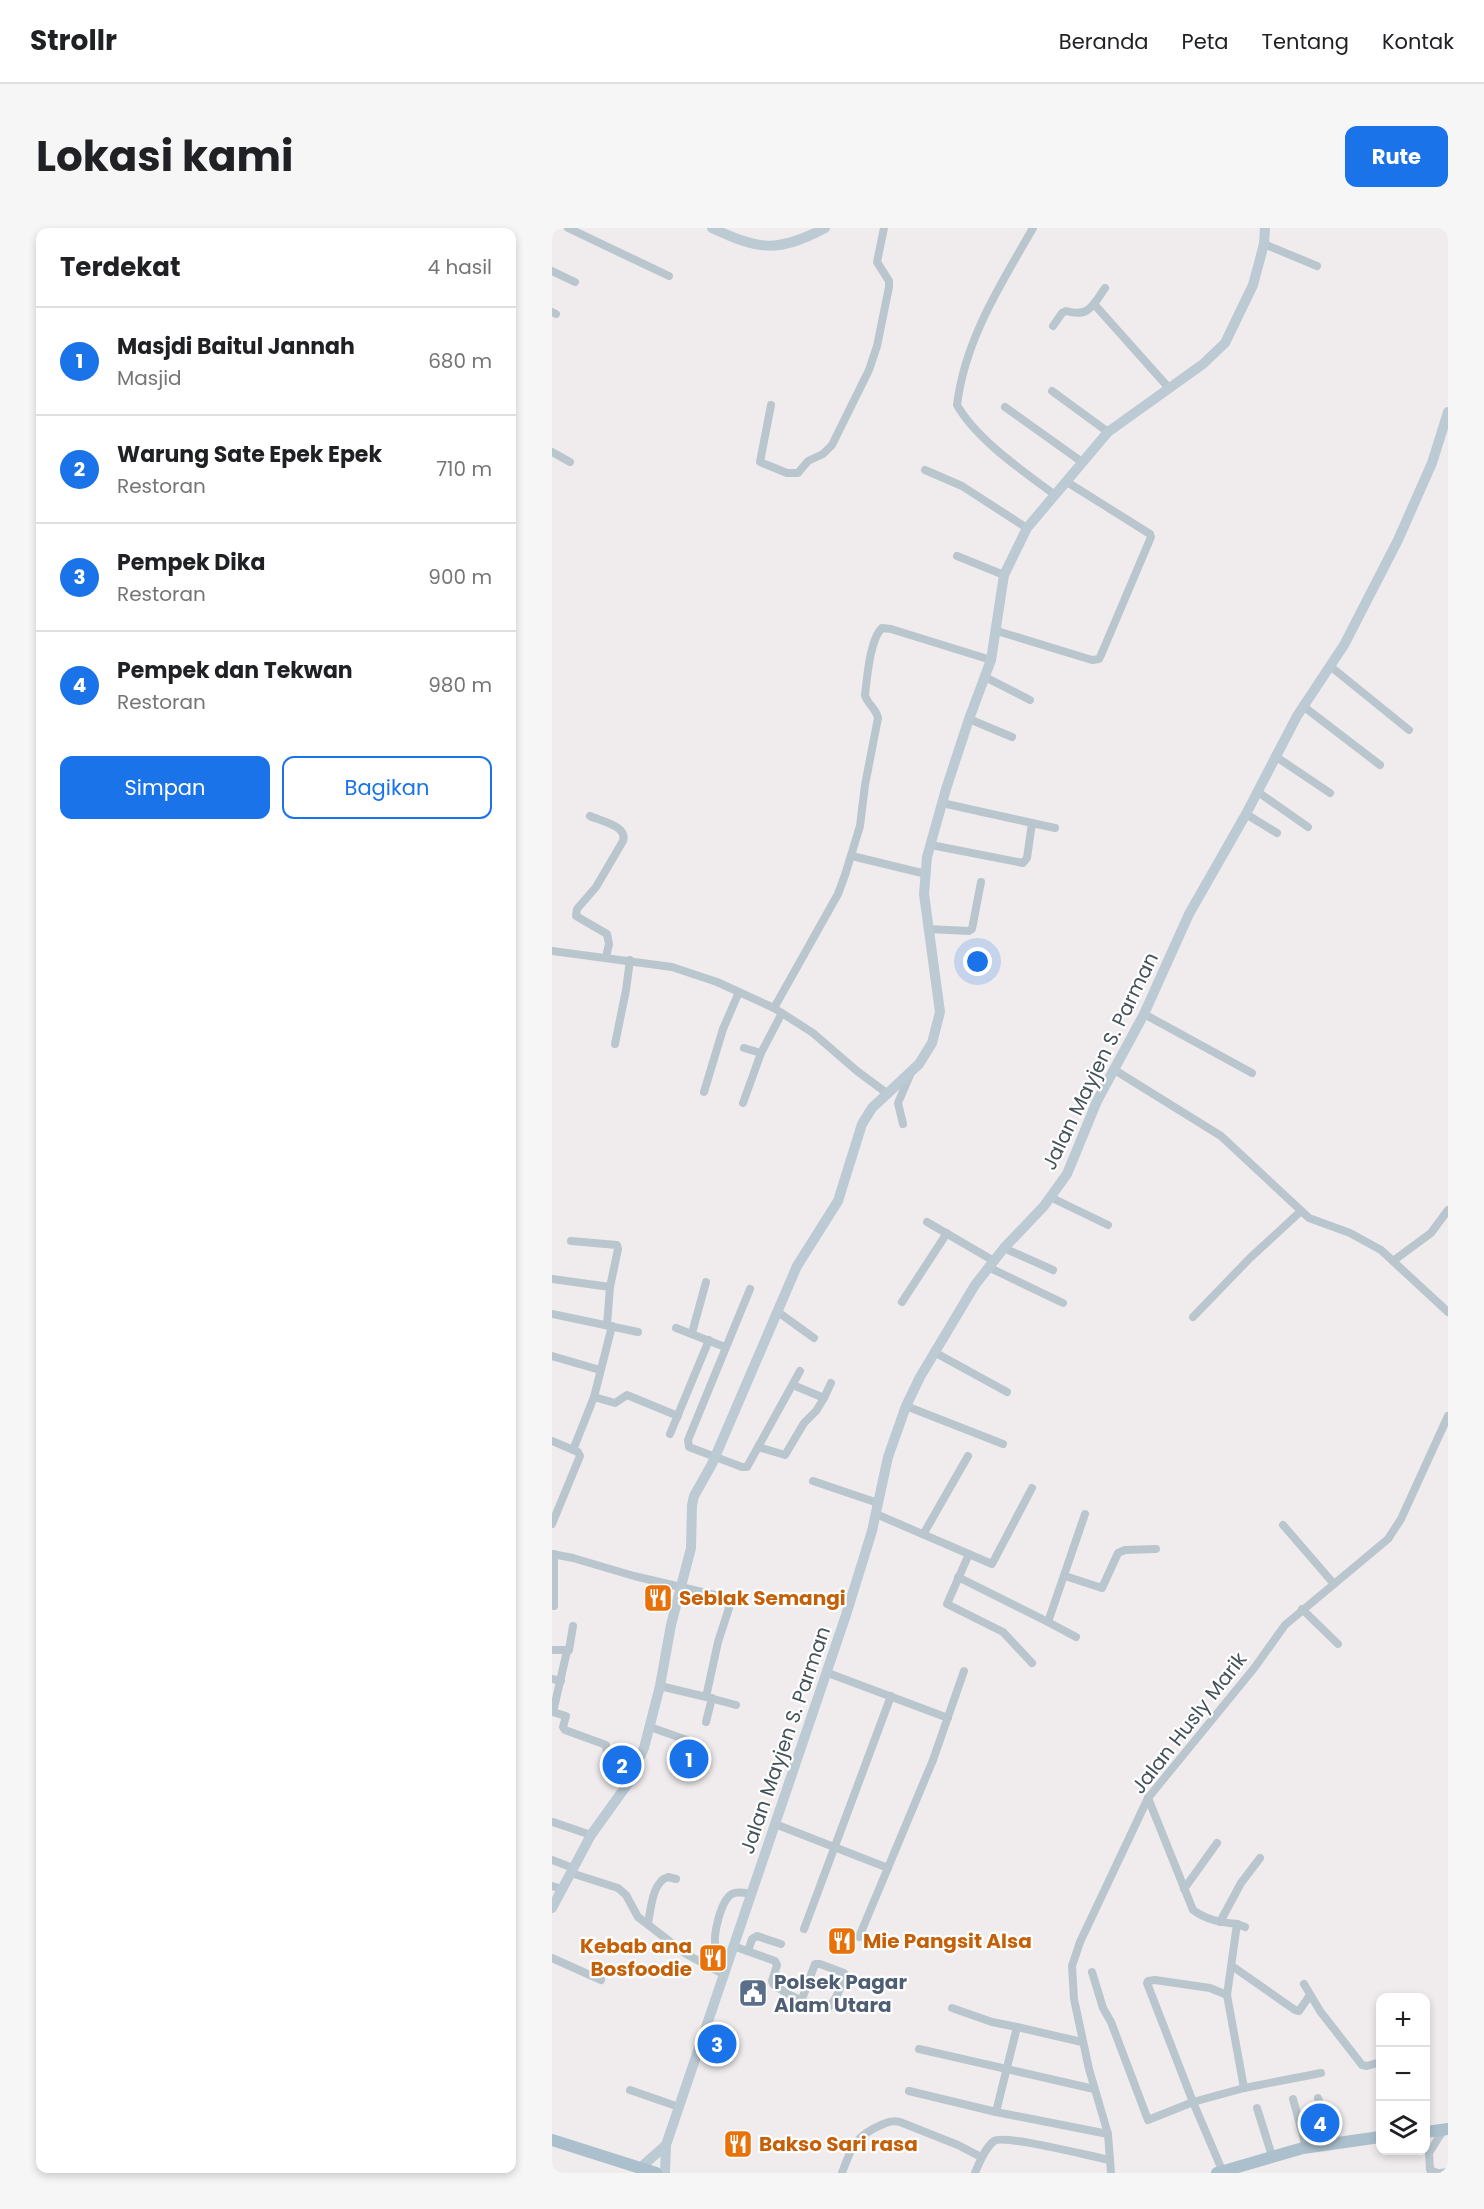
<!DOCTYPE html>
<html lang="id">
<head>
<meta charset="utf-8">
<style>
	body { margin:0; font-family:Poppins,sans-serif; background:#f6f6f6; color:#202124 }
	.controls { position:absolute; right:18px; bottom:18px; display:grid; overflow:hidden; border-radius:12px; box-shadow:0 3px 9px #0003 }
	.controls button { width:54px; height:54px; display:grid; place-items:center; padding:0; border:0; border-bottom:2px solid #e0e0e0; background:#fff; color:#202124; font:30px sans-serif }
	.you { position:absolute; left:426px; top:734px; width:21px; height:21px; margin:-15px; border:4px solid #fff; border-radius:50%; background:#1a73e8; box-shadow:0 0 0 9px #1a73e833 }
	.badge { display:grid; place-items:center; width:39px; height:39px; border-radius:50%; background:#1a73e8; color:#fff; font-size:20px; font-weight:700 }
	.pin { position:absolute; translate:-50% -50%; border:3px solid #fff; box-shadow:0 2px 6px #0006 }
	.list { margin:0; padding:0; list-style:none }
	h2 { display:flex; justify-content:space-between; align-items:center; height:78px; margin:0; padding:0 24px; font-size:26px }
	h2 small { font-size:20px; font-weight:400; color:#757577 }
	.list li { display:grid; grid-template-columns:39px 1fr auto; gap:18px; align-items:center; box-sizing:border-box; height:108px; padding:0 24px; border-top:2px solid #e0e0e0 }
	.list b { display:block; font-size:22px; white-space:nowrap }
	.list p { margin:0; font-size:20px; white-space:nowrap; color:#757577 }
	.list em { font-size:20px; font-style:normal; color:#757577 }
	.actions { display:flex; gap:12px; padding:18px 24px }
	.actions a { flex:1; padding:14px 0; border:2px solid #1a73e8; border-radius:12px; text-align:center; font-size:21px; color:#1a73e8 }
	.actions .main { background:#1a73e8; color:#fff }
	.icon { flex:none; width:33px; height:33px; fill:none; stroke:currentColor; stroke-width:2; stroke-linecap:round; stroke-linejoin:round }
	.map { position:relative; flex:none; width:896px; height:1945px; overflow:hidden; border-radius:12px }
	header { display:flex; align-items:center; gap:36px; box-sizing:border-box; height:84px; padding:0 30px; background:#fff; border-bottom:2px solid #e0e0e0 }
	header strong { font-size:28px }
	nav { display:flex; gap:33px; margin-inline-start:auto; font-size:21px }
	.intro { display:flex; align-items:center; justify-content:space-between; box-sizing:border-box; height:144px; padding:0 36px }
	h1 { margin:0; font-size:42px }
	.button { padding:15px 27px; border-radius:12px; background:#1a73e8; color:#fff; font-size:21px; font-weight:700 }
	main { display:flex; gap:36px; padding:0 36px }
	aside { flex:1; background:#fff; border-radius:12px; box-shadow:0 3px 9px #0003 }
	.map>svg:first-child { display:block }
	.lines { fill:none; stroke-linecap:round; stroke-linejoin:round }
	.street { stroke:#bac6cd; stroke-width:8 }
	.secondary { stroke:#bccad4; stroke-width:10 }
	.primary { stroke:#abbfcd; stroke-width:12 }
	.labels { text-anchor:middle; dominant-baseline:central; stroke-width:4.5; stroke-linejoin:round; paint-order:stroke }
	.street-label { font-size:20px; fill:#44525a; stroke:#fff }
	.food-label { font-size:20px; font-weight:bold; fill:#c56008; stroke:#fff; text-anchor:start }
	.service-label { font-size:20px; font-weight:bold; fill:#4e5e75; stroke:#fff; text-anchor:start }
</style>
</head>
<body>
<header>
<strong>Strollr</strong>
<nav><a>Beranda</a><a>Peta</a><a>Tentang</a><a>Kontak</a></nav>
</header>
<div class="intro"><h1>Lokasi kami</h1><a class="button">Rute</a></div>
<main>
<aside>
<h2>Terdekat<small>4 hasil</small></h2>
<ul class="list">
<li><span class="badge">1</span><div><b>Masjdi Baitul Jannah</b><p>Masjid</p></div><em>680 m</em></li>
<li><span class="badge">2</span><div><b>Warung Sate Epek Epek</b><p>Restoran</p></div><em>710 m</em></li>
<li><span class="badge">3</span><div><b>Pempek Dika</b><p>Restoran</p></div><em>900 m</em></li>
<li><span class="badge">4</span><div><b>Pempek dan Tekwan</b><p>Restoran</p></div><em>980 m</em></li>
</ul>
<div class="actions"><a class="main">Simpan</a><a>Bagikan</a></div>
</aside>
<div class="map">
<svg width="896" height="1945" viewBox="0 0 896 1945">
	<rect width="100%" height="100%" fill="#f0eced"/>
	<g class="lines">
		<g class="street">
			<path d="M16,0L117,48"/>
			<path d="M481,0C449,56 413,111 405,177C425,212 471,243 503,267"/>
			<path d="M712,16L765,38"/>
			<path d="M0,43L23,54"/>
			<path d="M542,76L616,159"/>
			<path d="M0,84L4,86"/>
			<path d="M501,98L510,85L514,83C537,90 541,77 553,60"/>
			<path d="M500,163L556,204"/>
			<path d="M219,177L208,234L235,245H246L256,233L271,226L280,217L317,142L325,118L337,59V53L325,34L332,0"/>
			<path d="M453,179L530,234"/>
			<path d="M0,224L18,234"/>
			<path d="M373,242L410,258L475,300"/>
			<path d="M405,328L452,347"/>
			<path d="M445,403L540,432L547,431L549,427L599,309L598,306L515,254"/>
			<path d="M778,438L857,502"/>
			<path d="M433,449L478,472"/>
			<path d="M751,478L828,537"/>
			<path d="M417,491L460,509"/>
			<path d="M723,528L778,565"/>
			<path d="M706,564L756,599"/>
			<path d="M694,586L725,605"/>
			<path d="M38,588C49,593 76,598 71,613L44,659L25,681L24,688L55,706L57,716L54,729"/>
			<path d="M480,595L503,600"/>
			<path d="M379,617L471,635L475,630L480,595L390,575"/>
			<path d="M300,628L374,646"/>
			<path d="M376,701L417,703L420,701L429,654"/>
			<path d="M0,723L120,739L165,754L222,780L261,805L305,843L336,866"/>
			<path d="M222,780L286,666L293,647L308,598L313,557L326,490C324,480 315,476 313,467C315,450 318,411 330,400L339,401L439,432"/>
			<path d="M592,786L700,845"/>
			<path d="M63,816L74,762L78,732"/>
			<path d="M192,820L209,825"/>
			<path d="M561,841L669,908L757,990L798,1005L829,1022L896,1084"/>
			<path d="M152,864L171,801L187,764"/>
			<path d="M191,875L209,825L230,785"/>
			<path d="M351,896L346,875L358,847"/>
			<path d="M498,969L556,997"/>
			<path d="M375,994L442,1033"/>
			<path d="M19,1013L65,1017L66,1021L58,1059L55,1097"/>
			<path d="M452,1020L501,1042"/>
			<path d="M841,1033L879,1005L896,982"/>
			<path d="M436,1039L511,1075"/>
			<path d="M0,1051L58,1059"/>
			<path d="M198,1061L136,1212L137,1219L190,1239H195L248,1143"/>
			<path d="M350,1074L395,1005"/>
			<path d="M226,1084L262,1110"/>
			<path d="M0,1086L86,1104"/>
			<path d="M641,1089L698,1030L749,983"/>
			<path d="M124,1100L173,1119"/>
			<path d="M140,1105L154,1054"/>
			<path d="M382,1124L455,1164"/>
			<path d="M0,1128L48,1142"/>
			<path d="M241,1157L272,1170L279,1155"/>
			<path d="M42,1169L63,1175L75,1167L126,1188"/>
			<path d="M354,1178L451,1216"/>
			<path d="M118,1206L157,1112"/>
			<path d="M0,1213L26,1224L28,1228L0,1296"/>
			<path d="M206,1219L233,1227L252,1195L264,1183L272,1170"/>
			<path d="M21,1222L42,1169L60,1098"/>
			<path d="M261,1253L326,1275"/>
			<path d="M324,1286L440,1336L480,1260"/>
			<path d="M731,1297L782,1356"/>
			<path d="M372,1305L416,1228"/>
			<path d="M0,1326L21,1330L82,1348L167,1368L176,1374L177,1380L166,1414L154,1469L108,1458"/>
			<path d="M2,1326V1378"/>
			<path d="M417,1326L395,1376L451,1404L480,1435"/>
			<path d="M513,1348L550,1360L566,1325L573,1322L604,1321"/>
			<path d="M406,1349L496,1394L533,1286"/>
			<path d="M750,1381L786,1416"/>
			<path d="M496,1394L524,1409"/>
			<path d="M0,1422H17L21,1398"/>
			<path d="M15,1423L1,1484L14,1488L11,1499L13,1502L54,1517L57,1541L77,1554"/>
			<path d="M276,1445L396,1490"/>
			<path d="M0,1451L9,1453"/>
			<path d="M154,1469L184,1477"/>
			<path d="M154,1494L160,1470"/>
			<path d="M98,1499L149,1517"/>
			<path d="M596,1570L641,1682C655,1692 667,1694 685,1696L675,1767L692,1860"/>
			<path d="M1,1594L39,1607"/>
			<path d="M223,1596L336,1640"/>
			<path d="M0,1632L21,1640"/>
			<path d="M19,1645L66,1660L74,1667L86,1689L134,1726L171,1746"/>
			<path d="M0,1658L10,1661"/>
			<path d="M632,1661L665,1615"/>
			<path d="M668,1694L689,1655L708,1630"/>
			<path d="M96,1695C99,1681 100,1654 116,1649L124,1651"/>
			<path d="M685,1696L693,1699"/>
			<path d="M252,1701L339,1468"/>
			<path d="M307,1709L381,1532L412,1443"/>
			<path d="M181,1718L223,1733L225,1737L220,1753L221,1756C235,1767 257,1777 274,1781C284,1774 291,1756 292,1745L268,1736H263L250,1771"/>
			<path d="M196,1723L200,1711L205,1708L229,1716"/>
			<path d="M0,1730L49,1752"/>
			<path d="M175,1735C170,1730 165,1727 164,1720C160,1708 169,1672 180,1666C185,1663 194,1665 199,1666"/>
			<path d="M680,1738L743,1782L747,1783L758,1767"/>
			<path d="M540,1744L551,1780L559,1794L596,1892L641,1874L692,1860L769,1845"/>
			<path d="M752,1756L768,1783L810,1837L815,1838L828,1834"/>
			<path d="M400,1780L440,1794L465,1799"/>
			<path d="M367,1821L542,1861"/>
			<path d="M78,1862L127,1879"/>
			<path d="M357,1863L444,1884L556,1906"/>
			<path d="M766,1870L780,1915"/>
			<path d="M741,1871L754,1919"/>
			<path d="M705,1880L720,1928"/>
			<path d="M444,1884L465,1799L530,1814"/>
			<path d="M670,1942L641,1874L595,1755L596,1753L603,1752L658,1760L675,1767"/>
			<path d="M290,1945C299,1920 303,1908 329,1897C336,1894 341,1892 348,1894L406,1917L429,1929"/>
			<path d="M423,1945C427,1935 433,1920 442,1913C453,1906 541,1929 558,1932"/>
			<path d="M559,1945L556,1906L537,1841L522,1771L520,1738L528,1714L596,1570L703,1439L733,1397L836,1311L849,1291L896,1188"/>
			<path d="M885,1945L878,1942L877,1925L892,1901"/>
			<path d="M888,1945L896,1944"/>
		</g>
		<g class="secondary">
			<path d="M160,0C207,22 225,25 273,0"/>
			<path d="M0,1680L39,1607L77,1554L92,1520L108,1458L119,1397L139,1320L140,1277L142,1268L160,1236L245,1038L286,973L310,896L320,880L367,836L380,815L388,784L372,666L375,629L394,561L417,491L439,432L452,347L475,300L556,204L651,136L673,115L701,57L712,16L713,0"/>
			<path d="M88,1940L114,1917"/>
			<path d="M113,1945L114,1917L294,1387L320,1303L336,1229L354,1178L368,1149L423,1057L452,1020L492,978L515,946L545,873L592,786L637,686L694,586L745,488L792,417L846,312L880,235L896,184"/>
		</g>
		<g class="primary">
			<path d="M874,1904L896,1901"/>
			<path d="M0,1912L104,1945"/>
			<path d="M665,1945L751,1920L828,1909"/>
		</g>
	</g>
	<defs>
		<g id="restaurant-square" transform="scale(1.5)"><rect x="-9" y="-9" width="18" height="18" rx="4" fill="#e8710a" stroke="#fff"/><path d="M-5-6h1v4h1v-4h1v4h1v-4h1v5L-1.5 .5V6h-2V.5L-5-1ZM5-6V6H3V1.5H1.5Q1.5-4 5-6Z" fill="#fff"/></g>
		<g id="civic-square" transform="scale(1.5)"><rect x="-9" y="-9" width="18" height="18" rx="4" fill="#5c6f8a" stroke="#fff"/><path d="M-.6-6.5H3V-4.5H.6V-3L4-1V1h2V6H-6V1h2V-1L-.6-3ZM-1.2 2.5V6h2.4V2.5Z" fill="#fff"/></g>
	</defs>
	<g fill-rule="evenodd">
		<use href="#restaurant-square" x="106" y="1370"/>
		<use href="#restaurant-square" x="290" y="1713"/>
		<use href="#restaurant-square" x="161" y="1730"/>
		<use href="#civic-square" x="201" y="1765"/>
		<use href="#restaurant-square" x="186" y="1916"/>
	</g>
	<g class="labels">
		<g class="street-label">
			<text transform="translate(548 833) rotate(-64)">Jalan Mayjen S. Parman</text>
			<text transform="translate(637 1495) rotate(-52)">Jalan Husly Marik</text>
			<text transform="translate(233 1512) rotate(-71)">Jalan Mayjen S. Parman</text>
		</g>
		<g class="food-label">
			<text x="127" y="1370">Seblak Semangi</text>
			<text x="311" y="1713">Mie Pangsit Alsa</text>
			<text x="140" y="1718" text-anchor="end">Kebab ana<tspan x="140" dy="23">Bosfoodie</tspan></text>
			<text x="207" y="1916">Bakso Sari rasa</text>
		</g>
		<g class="service-label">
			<text x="222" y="1754">Polsek Pagar<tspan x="222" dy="23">Alam Utara</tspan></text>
		</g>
	</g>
</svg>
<div class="controls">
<button>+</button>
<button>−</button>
<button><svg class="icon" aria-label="layers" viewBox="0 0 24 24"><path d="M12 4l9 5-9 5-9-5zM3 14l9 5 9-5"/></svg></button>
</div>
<div class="you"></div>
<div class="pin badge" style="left:137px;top:1531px">1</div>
<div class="pin badge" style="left:70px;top:1537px">2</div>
<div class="pin badge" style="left:165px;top:1816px">3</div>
<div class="pin badge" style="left:768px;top:1895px">4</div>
</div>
</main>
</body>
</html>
